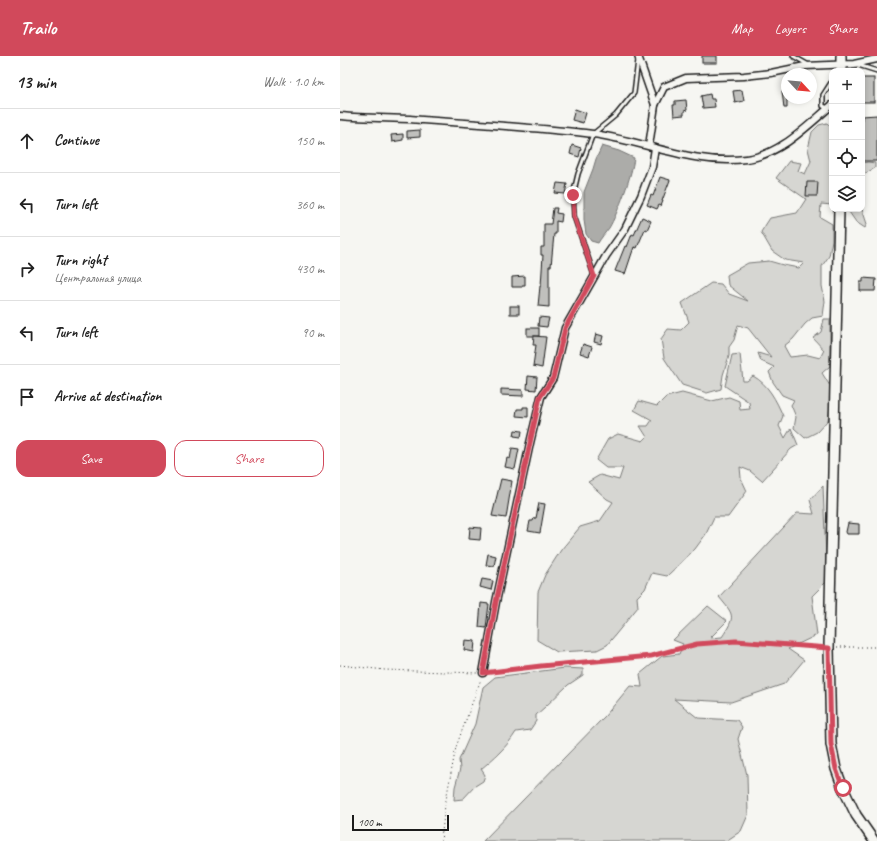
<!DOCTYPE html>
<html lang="en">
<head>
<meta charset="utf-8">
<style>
	body { margin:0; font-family:Caveat,sans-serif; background:#f6f6f6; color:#222 }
	.controls { position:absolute; right:12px; top:12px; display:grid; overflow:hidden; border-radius:8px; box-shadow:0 2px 6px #0003 }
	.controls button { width:36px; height:36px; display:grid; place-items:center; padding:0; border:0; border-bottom:1px solid #e0e0e0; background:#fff; color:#222; font:20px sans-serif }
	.compass { position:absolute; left:441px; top:12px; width:36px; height:36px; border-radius:50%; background:#fff; box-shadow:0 2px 6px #0003; rotate:116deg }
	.scale { position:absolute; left:12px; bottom:10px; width:97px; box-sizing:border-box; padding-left:4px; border:2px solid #1c1c1c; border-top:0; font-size:11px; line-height:14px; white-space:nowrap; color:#1c1c1c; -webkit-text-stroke:3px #f6f6f2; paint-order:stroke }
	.stop { position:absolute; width:12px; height:12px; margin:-9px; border:3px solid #d1495b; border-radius:50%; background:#fff }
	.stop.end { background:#d1495b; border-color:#fff; box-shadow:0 1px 4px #0008 }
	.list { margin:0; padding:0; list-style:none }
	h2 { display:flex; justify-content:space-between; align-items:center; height:52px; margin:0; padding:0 16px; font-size:17px }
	h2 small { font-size:13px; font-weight:400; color:#767676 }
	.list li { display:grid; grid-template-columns:26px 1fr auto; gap:12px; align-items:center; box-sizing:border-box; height:64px; padding:0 16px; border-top:1px solid #e0e0e0 }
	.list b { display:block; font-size:15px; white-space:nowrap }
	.list p { margin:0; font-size:13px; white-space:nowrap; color:#767676 }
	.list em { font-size:13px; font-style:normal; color:#767676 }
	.actions { display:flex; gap:8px; padding:12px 16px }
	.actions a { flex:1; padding:9px 0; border:1px solid #d1495b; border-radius:12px; text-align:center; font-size:14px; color:#d1495b }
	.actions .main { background:#d1495b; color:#fff }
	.icon { flex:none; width:22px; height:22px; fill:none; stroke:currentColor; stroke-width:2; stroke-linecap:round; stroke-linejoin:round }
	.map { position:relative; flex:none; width:537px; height:785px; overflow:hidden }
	header { display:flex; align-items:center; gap:24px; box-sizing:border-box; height:56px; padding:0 20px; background:#d1495b; color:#fff }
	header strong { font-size:19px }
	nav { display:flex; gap:22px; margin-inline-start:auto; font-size:14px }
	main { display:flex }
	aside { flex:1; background:#fff }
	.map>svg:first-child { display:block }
	.green { fill:#d6d6d2; stroke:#797977 }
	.water { fill:#acaca9; stroke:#727271 }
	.building { fill:#c0c0bd; stroke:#1c1c1c }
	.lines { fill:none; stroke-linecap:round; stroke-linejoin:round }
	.lane-casing { stroke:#1c1c1c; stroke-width:6 }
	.street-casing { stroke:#1c1c1c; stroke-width:9 }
	.secondary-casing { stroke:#1c1c1c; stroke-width:12 }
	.path { stroke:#1c1c1c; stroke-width:1; stroke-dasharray:1 3; stroke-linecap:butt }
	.lane { stroke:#f6f6f2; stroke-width:3 }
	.street { stroke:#f6f6f2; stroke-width:6 }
	.secondary { stroke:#f6f6f2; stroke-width:9 }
	.route { stroke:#d1495b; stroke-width:5 }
</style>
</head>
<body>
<header>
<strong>Trailo</strong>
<nav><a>Map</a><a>Layers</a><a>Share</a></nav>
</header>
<main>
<aside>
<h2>13 min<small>Walk · 1.0 km</small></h2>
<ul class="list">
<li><svg class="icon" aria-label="ahead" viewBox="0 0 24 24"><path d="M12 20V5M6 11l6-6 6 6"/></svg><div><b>Continue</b></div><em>150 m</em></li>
<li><svg class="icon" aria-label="left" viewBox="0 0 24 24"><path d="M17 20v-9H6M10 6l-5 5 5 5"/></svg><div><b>Turn left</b></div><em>360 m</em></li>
<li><svg class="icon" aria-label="right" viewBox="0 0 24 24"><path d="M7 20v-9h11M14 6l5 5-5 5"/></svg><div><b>Turn right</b><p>Центральная улица</p></div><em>430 m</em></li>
<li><svg class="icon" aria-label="left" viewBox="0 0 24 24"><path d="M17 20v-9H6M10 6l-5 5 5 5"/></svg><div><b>Turn left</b></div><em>90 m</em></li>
<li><svg class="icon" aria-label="arrive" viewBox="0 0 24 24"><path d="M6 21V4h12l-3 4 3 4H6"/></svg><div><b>Arrive at destination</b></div></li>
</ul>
<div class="actions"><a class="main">Save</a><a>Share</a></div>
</aside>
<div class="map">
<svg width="537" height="785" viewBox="0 0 537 785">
	<rect width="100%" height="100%" fill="#f6f6f2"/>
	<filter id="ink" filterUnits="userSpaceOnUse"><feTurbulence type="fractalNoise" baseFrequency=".025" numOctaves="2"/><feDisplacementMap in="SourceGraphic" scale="8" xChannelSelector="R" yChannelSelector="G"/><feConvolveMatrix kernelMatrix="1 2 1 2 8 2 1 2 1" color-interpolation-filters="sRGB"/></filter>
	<g filter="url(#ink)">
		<g class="green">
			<path d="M487,67L492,72V149L481,148L480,161L492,168V184L489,200L482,210V230L485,245L483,260L472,262L465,268L453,283L444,290L450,301L468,299L480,302L484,294L473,282L481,276L484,263H490V310L482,317L490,330V349L488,364L477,376L465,382L454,372L456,361L451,349L454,344L442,339L433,326L429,316L434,311L421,305L418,297L431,301L408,272L398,269L394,284L389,291V300L383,319L381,333L367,337L342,329L324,302L321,283L328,273L341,274L349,266L342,247L371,227L381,228L389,238L408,245L388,229L387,219L408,207L429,205L443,209L459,212L464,207L445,204L432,195L421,176L430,162L457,157L466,143L436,122L449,105L461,107L458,115L465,118L471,105L468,93L472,76L479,69Z"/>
			<path d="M528,106L535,107V112L522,119V107Z"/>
			<path d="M507,153H522L527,168L525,172L516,166Z"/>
			<path d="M400,298L403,325H407L413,320C428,328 436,344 443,360L439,370L445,382L451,372L458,389L451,393L422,425L410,415L400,411L401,422L407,435L388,461H374L366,478L355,493L327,520L312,517L305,533L297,541L298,551L267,589L257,594L217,596L197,584L198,536L205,519L221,494L240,471L260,465L273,446L267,443L248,426L260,419L279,424L283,412H266L256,404L268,383L278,378L303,385L307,381L300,370H308L312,364L294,354L299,345L317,350L326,341L342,337L372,345L389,341L399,345L400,354L410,353L409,346L385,330L392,299Z"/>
			<path d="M483,430L487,525L472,540L477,579L448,593L464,604L444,628L391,646L334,643L358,662L397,664L402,671L398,683L407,719L408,759L401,775L386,785H143L265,660L290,630L302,631L300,618L322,600L339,598L343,588L333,584L368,550L387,565L370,582L382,581C396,560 394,559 379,541L457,457L474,458L470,444Z"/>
			<path d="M225,612L243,613V619L228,629L205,651L196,659V665L190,674L176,676C167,691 154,702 141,713L145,719L143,725L135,730L123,743L114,744L115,731L120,713L119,704L135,668L143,631L155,621Z"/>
		</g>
		<path class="water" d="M262,90L279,95L294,102C292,119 278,157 269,172C265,177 261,182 258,187L251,185L246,178L244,164V136L253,113L256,103Z"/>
		<g class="building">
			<rect x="362" y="0" width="15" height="7"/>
			<rect x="522" y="22" width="12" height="24"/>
			<path d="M402,34L404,45L395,47L393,35Z"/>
			<path d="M447,34V52H444L442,35Z"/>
			<path d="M370,38L371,43H374L375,51L363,52L361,40Z"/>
			<path d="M346,44L347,54L344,55V59L334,60L333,49H335V45Z"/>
			<path d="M235,53L246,57L243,67L232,64Z"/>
			<path d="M537,59V105H522V60Z"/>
			<path d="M80,74V81L67,82V75Z"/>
			<path d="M63,78V84L52,86L51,79Z"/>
			<path d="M232,89L241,92L239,101L230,98Z"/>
			<path d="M320,121L330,124L322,145H323L321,150L319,149L317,153L307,149L311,139L313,140Z"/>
			<path d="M467,126H478L477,140H466Z"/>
			<path d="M217,127L227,128L225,138L215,137Z"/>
			<path d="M213,152H217L216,157L222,158L221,166L216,165V178H214L211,210H209V251L198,250L200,230H201L203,199H201V191H204V168H211Z"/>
			<path d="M302,161L311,165L307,174L305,173L297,192L294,191L285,218L275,215L285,190L287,191L292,178L294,179Z"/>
			<path d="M185,220V229H182V231H172V221Z"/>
			<path d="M523,222L536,223L535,235H520V226H523Z"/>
			<rect x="170" y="250" width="9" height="8"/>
			<path d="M199,261L209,262L207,271L198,270Z"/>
			<rect x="187" y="272" width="12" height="8"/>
			<path d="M256,278L263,280L261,288L254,286Z"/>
			<path d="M194,280L206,281L202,312L193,310L196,289H193Z"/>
			<path d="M243,288L252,291L249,300L240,297Z"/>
			<path d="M188,320L197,321L196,334L187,333Z"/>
			<path d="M161,333L183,334V340L161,339Z"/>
			<path d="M183,351H188V361L176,360L177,353H183Z"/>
			<path d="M175,374L182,375L181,381L174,380Z"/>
			<path d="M172,392L179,393L175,413L165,411L167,402L170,403Z"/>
			<path d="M161,423L172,425L166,462L152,460Z"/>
			<path d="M199,447L205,448L200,477L188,475L190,465H193L194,462H196Z"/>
			<path d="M508,467L519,468V478H507L506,476Z"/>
			<path d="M130,471L141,472L140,484L129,483Z"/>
			<path d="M148,498L156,500L154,510L146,509Z"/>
			<path d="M142,523L153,525L151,534L140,531Z"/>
			<path d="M141,547L149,548L146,572L139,571Z"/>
			<path d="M125,584L135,585L134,596L124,594Z"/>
		</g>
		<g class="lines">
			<g class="lane-casing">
				<g id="lane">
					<path d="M453,0L467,8"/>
					<path d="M518,9L537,15"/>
					<path d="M488,52L483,50V39L492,25"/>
					<path d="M254,219L234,160L233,139L238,118L253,78L276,59L294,37L298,4"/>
				</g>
			</g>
			<g class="street-casing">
				<g id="street">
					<path d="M298,0L315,49L309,90"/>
					<path d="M315,49L324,31L346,22L404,20L431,17L465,10L514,8L537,3"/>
					<path d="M0,60C23,62 47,62 70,63C128,67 187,71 245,77C299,82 350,110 406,103C440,99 467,70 492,49"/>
					<path d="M143,617L156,546L190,387L201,341L213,322L225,272L266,200L285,173L301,140L312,111L315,92"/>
				</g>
			</g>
			<g class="secondary-casing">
				<g id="secondary">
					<path d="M501,15V0"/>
					<path d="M499,153L489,592L491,688L496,713L503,732L516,759L534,785"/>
				</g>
			</g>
			<g class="path">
				<path d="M497,591H537"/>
				<path d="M0,609L45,614L137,617"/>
				<path d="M150,616L201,610L311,600L357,588L396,585L480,592"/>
				<path d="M101,785L105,749L116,691L141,623"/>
			</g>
			<use href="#lane" class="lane"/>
			<use href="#street" class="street"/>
			<use href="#secondary" class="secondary"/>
		</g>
	</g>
	<g class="lines" filter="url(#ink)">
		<path class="route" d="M233,139L234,160L254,220L225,272L213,322L200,341L190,387L156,546L143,617L201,610L311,600L357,588L396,585L489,592L491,688L496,713L503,732"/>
	</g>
</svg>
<div class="controls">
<button>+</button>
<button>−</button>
<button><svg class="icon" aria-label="locate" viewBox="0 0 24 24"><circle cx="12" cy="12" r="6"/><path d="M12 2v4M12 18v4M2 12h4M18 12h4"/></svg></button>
<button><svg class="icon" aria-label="layers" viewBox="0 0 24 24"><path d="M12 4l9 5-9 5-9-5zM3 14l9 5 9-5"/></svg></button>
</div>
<svg class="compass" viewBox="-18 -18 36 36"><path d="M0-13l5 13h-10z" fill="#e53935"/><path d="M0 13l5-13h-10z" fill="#767676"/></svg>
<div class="scale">100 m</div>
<div class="stop" style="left:503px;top:732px"></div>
<div class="stop end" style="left:233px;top:139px"></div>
</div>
</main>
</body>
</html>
